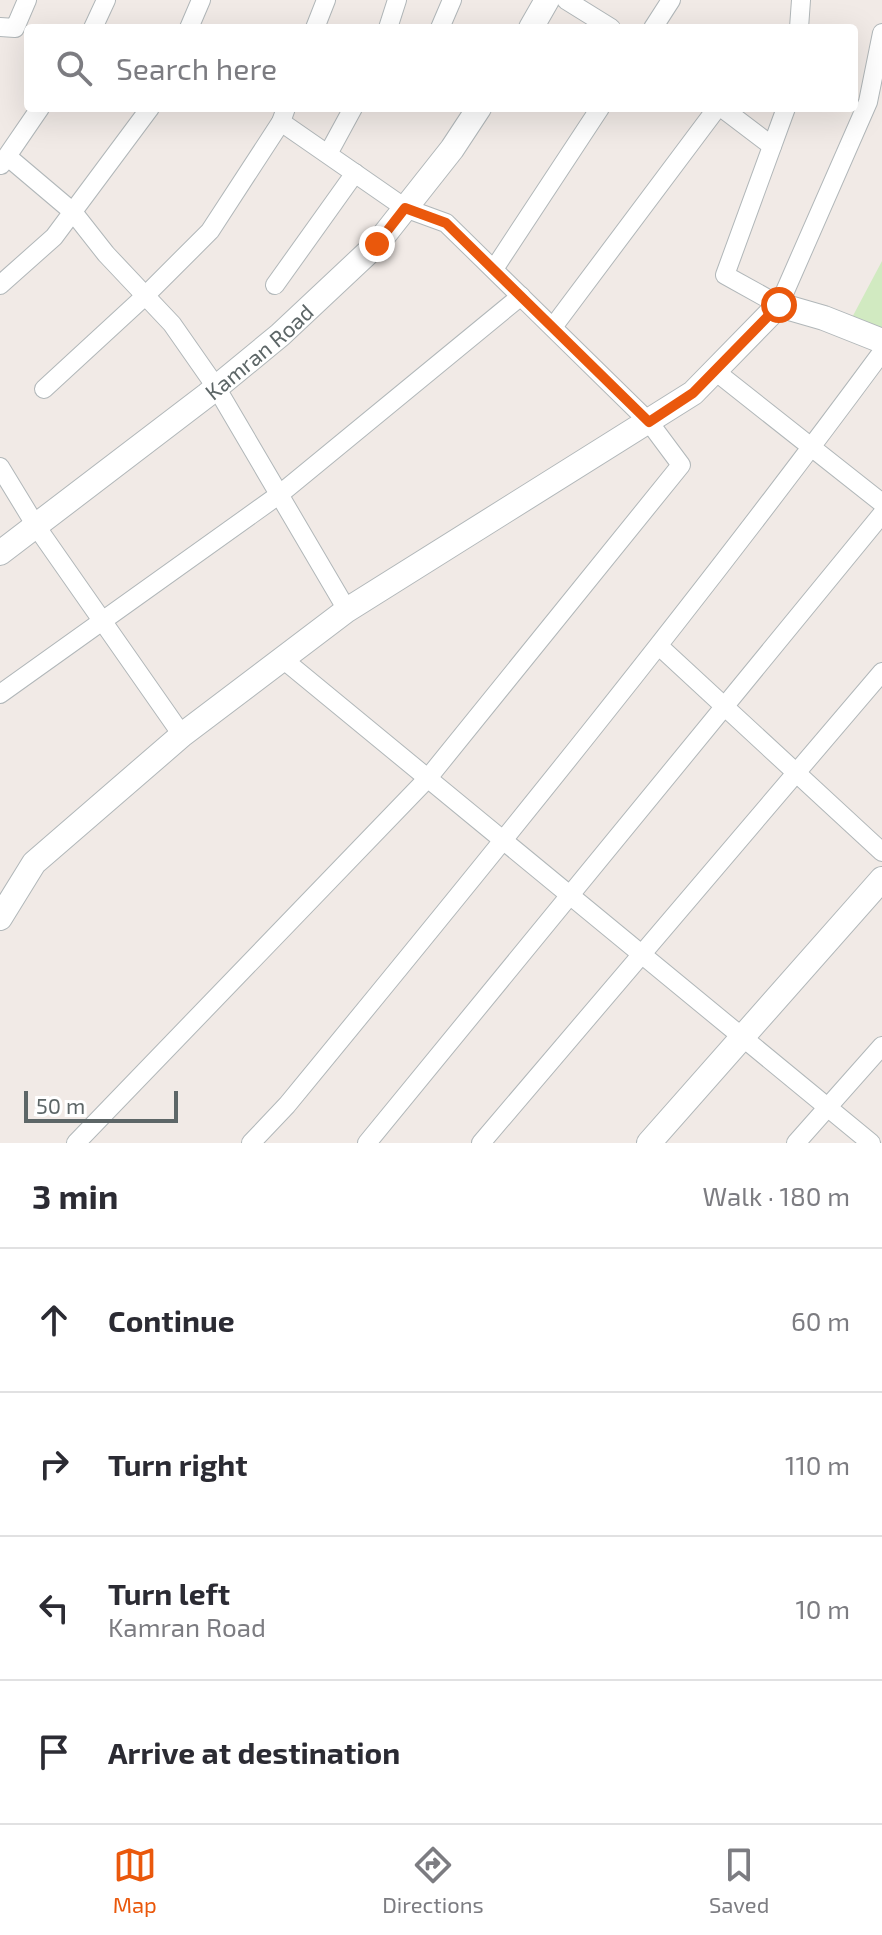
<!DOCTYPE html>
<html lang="en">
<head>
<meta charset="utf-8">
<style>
	body { margin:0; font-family:"Exo 2",sans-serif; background:#f7f7f7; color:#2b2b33 }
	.scale { position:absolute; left:24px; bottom:20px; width:154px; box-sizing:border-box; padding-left:8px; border:4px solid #5d6667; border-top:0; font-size:22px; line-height:28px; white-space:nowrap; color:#5d6667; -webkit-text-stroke:6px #fff; paint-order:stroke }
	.stop { position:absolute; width:24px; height:24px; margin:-18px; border:6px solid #ea580c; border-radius:50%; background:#fff }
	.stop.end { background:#ea580c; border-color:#fff; box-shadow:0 2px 8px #0008 }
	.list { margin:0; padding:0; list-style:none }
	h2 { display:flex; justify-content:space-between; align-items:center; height:104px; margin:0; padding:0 32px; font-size:34px }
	h2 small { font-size:26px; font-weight:400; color:#7c7c81 }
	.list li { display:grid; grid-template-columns:52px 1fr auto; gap:24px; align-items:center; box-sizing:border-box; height:144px; padding:0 32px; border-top:2px solid #e1e1e2 }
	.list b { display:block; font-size:30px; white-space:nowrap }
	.list p { margin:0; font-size:26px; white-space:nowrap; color:#7c7c81 }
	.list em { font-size:26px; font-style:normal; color:#7c7c81 }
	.icon { flex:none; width:44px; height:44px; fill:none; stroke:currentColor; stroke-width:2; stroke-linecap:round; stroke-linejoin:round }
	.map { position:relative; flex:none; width:882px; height:1143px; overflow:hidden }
	.search { position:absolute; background:#fff; box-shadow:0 8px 32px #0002; left:24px; right:24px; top:24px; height:88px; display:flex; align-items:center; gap:20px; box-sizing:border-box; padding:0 28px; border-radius:8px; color:#7c7c81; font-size:30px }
	.sheet { height:680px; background:#fff }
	nav { display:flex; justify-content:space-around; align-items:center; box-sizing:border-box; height:112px; border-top:2px solid #e1e1e2; background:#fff; font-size:22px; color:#7c7c81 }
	nav a { display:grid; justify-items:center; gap:4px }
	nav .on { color:#ea580c }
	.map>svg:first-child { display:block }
	.green { fill:#d1eac1 }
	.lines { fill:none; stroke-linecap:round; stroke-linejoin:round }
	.minor-casing { stroke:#b1b7b9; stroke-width:20 }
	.tertiary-casing { stroke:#b1b7b9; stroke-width:26 }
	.minor { stroke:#fff; stroke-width:18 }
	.tertiary { stroke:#fff; stroke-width:24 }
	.route { stroke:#ea580c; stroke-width:10 }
	.labels { text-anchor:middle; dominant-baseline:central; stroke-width:6; stroke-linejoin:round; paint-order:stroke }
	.street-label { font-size:22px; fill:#5d6667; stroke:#fff }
</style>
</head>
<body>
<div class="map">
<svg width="882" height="1143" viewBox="0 0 882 1143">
	<rect width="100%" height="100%" fill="#f1eae6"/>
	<path class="green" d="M882,261V341L847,327Z"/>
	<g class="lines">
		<g class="minor-casing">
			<g id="minor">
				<path d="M566,0L611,28"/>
				<path d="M0,27L15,28L27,0"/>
				<path d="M93,28L106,0"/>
				<path d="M189,28L201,0"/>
				<path d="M315,28L326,0"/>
				<path d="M388,28L397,0"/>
				<path d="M440,28L452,0"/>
				<path d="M653,28L671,0"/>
				<path d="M799,28L801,0"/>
				<path d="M722,108L772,146"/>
				<path d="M786,108L725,275L779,305L868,102L882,33"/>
				<path d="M328,154L353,108"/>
				<path d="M8,157L73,212L106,254L172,324L216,387L347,610"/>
				<path d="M1,165L40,108"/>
				<path d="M494,269L600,108"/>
				<path d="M0,285L54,237L150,108"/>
				<path d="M275,285L355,173"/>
				<path d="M553,327L717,108"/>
				<path d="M715,371L882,503"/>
				<path d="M44,389L145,296L210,231L281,122L286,108"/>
				<path d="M0,467L36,526L182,735"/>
				<path d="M659,646L882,852"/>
				<path d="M284,660L871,1143"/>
				<path d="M0,694L280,494L521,296"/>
				<path d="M76,1143L428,778L681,465L649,422L446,223L405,208L281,122"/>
				<path d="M251,1143L287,1105C490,858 692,610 882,352"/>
				<path d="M367,1143L882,514"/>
				<path d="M481,1143L882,672"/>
				<path d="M796,1143L882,1046"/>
			</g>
		</g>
		<g class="tertiary-casing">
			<g id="tertiary">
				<path d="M531,28L547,0"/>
				<path id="s1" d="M0,553L207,395L280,335L377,244L452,149L479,108"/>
				<path d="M0,918L34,863L182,735L347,610L693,393L779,305L824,318L882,341"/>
				<path d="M649,1143L882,879"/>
			</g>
		</g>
		<use href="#minor" class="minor"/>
		<use href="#tertiary" class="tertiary"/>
	</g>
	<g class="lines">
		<path class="route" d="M377,244L405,208L446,223L649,422L693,393L779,305"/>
	</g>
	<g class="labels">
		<g class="street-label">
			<text stroke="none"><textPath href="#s1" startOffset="328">Kamran Road</textPath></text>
		</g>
	</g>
</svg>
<div class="scale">50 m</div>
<div class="stop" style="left:779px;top:305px"></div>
<div class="stop end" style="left:377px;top:244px"></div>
<div class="search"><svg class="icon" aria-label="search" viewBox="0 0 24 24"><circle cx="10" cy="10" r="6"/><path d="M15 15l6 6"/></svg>Search here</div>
</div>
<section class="sheet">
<h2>3 min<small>Walk · 180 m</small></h2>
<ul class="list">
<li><svg class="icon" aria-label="ahead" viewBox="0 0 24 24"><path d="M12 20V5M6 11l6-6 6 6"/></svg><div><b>Continue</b></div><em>60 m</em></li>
<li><svg class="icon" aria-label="right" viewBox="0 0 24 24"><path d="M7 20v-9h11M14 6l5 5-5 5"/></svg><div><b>Turn right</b></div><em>110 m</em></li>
<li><svg class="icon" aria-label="left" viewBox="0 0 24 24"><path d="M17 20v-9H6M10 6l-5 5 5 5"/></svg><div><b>Turn left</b><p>Kamran Road</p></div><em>10 m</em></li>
<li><svg class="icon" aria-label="arrive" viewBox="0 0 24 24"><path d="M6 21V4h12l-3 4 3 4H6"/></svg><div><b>Arrive at destination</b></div></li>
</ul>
</section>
<nav>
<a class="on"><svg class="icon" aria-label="map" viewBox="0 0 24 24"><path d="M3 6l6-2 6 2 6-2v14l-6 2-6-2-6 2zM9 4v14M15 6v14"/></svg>Map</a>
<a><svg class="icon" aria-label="directions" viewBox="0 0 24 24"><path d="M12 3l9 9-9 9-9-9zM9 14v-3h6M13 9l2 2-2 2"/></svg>Directions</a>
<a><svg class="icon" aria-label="saved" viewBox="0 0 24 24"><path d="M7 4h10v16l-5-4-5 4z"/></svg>Saved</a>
</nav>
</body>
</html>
